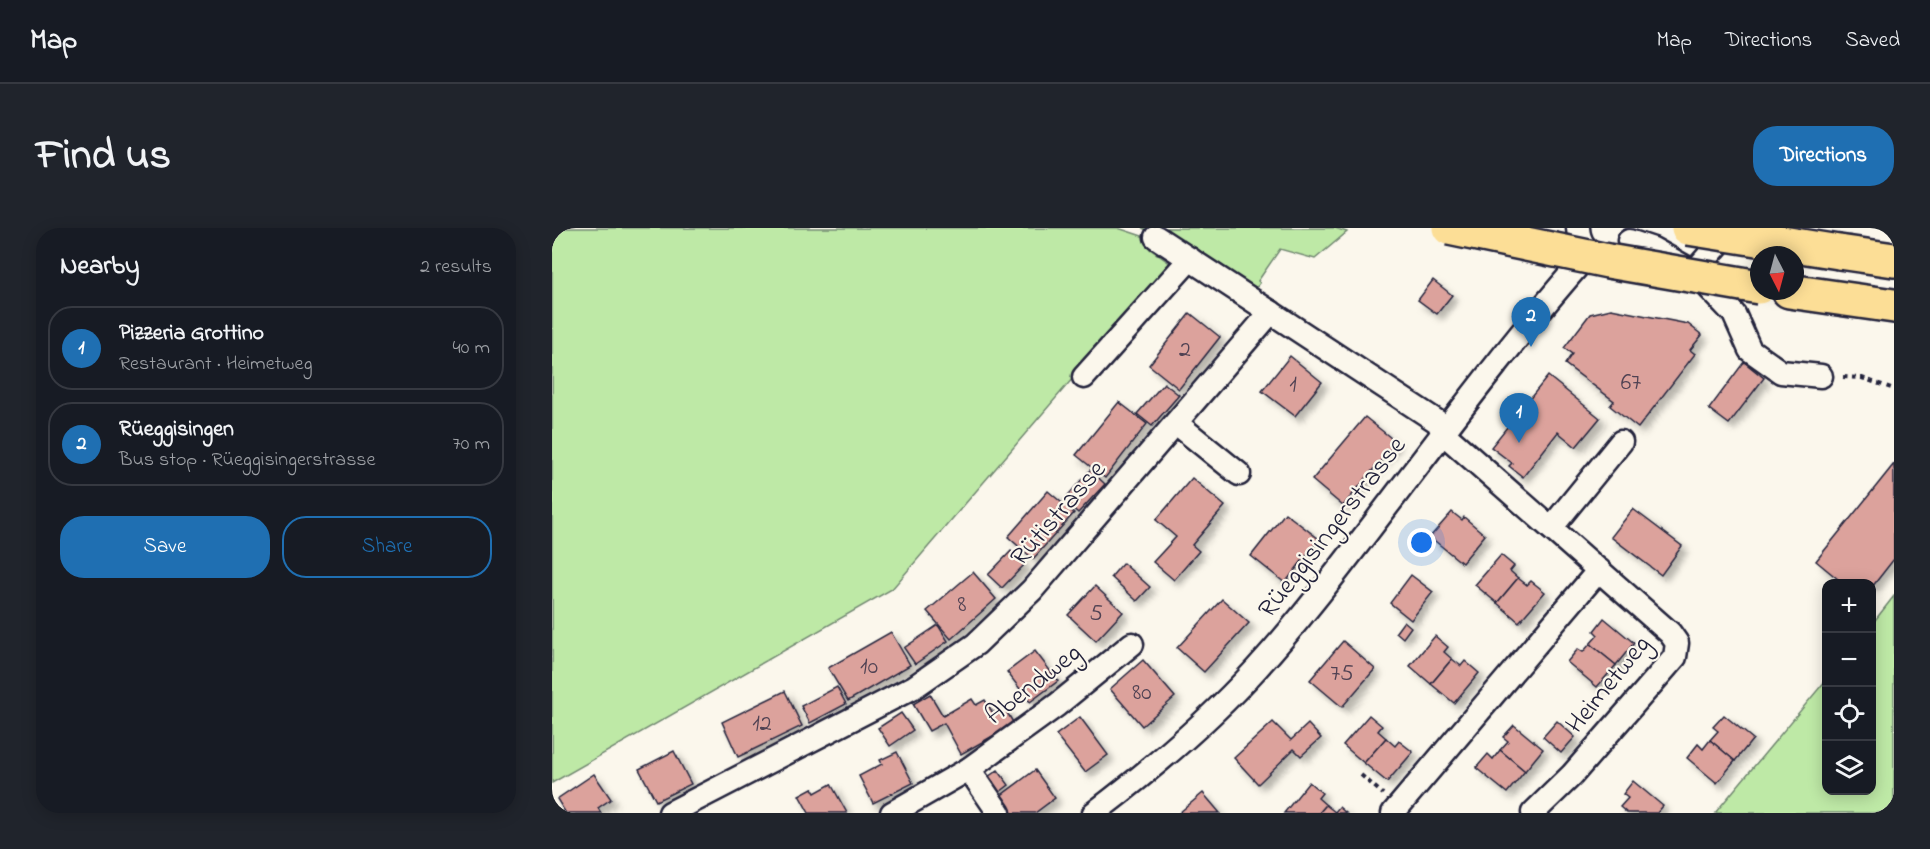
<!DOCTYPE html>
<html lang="en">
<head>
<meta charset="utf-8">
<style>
	body { margin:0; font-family:"Indie Flower",sans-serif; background:#20242c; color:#f1f3f6 }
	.controls { position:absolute; right:18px; bottom:18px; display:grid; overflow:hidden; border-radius:12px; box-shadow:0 3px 15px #0003 }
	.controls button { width:54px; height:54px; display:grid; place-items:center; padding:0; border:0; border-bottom:2px solid #363941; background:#171b24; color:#f1f3f6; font:30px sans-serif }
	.compass { position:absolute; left:1198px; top:18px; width:54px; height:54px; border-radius:50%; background:#171b24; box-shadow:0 3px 15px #0003; rotate:174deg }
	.you { position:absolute; left:870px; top:315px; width:21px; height:21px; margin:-15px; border:4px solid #fff; border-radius:50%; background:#1a73e8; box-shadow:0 0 0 9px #1a73e833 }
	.badge { display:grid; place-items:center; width:39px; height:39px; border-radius:50%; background:#1f6fb2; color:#fff; font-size:20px; font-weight:700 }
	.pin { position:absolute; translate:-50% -50px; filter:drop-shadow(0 2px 3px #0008) }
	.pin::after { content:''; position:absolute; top:32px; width:21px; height:18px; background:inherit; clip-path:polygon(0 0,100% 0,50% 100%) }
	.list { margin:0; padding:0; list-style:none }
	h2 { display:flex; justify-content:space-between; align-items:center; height:78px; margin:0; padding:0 24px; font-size:26px }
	h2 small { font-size:20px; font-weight:400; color:#9ea1a6 }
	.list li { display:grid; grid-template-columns:39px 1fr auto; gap:18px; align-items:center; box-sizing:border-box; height:84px; margin:0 12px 12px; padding:0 12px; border:2px solid #363941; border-radius:24px }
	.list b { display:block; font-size:22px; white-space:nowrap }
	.list p { margin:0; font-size:20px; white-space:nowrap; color:#9ea1a6 }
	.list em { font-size:20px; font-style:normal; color:#9ea1a6 }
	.actions { display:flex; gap:12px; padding:18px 24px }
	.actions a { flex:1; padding:14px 0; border:2px solid #1f6fb2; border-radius:24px; text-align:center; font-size:21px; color:#1f6fb2 }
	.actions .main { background:#1f6fb2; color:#fff }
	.icon { flex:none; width:33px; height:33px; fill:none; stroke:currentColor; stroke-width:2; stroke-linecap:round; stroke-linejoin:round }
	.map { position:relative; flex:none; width:1342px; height:585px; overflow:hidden; border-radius:24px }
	header { display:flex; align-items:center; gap:36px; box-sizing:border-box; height:84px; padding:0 30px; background:#171b24; border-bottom:2px solid #363941 }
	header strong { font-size:28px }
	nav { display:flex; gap:33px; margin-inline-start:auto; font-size:21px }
	.intro { display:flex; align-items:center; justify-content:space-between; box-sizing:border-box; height:144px; padding:0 36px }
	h1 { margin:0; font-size:42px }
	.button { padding:15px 27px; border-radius:24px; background:#1f6fb2; color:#fff; font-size:21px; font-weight:700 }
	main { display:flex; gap:36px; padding:0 36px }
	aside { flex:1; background:#171b24; border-radius:24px; box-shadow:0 3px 15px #0003 }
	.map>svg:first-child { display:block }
	.green { fill:#bee9a6; stroke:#708670; stroke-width:1.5 }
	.building { fill:#dca29c; stroke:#22223b; stroke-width:1.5; filter:url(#shadow) }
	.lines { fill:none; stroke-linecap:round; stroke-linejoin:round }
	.minor-casing { stroke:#22223b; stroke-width:27 }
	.highway-casing { stroke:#22223b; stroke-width:38 }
	.path { stroke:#22223b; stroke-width:4; stroke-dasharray:4.5 4.5; stroke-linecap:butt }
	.minor { stroke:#fbf7ec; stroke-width:22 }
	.highway { stroke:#fcde96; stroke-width:33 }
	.highway-bridge-casing { stroke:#22223b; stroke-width:38; stroke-linecap:butt }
	.highway-bridge { stroke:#fcde96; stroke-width:33 }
	.labels { text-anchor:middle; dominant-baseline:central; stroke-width:4.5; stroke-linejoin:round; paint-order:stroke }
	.number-label { font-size:24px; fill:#504253 }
	.street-label { font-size:27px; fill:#22223b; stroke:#fbf7ec }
</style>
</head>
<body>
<header>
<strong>Map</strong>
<nav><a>Map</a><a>Directions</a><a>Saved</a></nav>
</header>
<div class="intro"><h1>Find us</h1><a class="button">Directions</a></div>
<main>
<aside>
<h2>Nearby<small>2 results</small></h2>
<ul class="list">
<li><span class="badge">1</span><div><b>Pizzeria Grottino</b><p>Restaurant · Heimetweg</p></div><em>40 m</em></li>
<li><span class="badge">2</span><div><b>Rüeggisingen</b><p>Bus stop · Rüeggisingerstrasse</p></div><em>70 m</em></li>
</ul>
<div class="actions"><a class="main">Save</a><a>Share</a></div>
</aside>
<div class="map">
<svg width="1342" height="585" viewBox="0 0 1342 585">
	<defs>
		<filter id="shadow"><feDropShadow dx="5.5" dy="5.5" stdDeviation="3" flood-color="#0004"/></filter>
	</defs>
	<rect width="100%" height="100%" fill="#fbf7ec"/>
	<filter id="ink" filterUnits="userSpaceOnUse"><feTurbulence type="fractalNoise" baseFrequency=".0167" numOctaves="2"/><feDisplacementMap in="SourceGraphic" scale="12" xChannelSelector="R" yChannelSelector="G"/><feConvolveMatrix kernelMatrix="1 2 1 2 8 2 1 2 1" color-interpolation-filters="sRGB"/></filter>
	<g filter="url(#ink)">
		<g class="green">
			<path d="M0,0H566L602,12L598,21L619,36L340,361L0,555Z"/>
			<path d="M590,0H783L795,4L763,31L728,21L706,53L708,55L704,60L619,10Z"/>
			<path d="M1342,368V585H1163L1274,452V562H1320V396Z"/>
		</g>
		<g class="building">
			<path d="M881,52L900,67L885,86L866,72Z"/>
			<path d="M1059,81L1136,96L1150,107L1138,122L1143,126L1086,200L1058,178L1062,173L1013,136L1020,126L1012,120L1038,86Z"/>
			<path d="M638,85L668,109L627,161L597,137Z"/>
			<path d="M738,128L770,154L743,188L710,163Z"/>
			<path d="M1192,134L1212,150L1177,196L1157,181Z"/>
			<path d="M996,148L1048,190L1024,219L1006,204L971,249L957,238L960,235L939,219Z"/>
			<path d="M612,155L627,167L600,198L585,186Z"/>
			<path d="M567,174L595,196L553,250L524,227Z"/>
			<path d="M813,189L844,214L791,278L760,252Z"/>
			<path d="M1342,236V331L1320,359V356H1292L1264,333Z"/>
			<path d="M538,242L553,256L526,285L512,272Z"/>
			<path d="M640,250L673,278L640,317L647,323L622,352L601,334L624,309L604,292Z"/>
			<path d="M496,263L522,285L481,331L456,309Z"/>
			<path d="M1081,281L1130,318L1109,347L1059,309Z"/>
			<path d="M900,284L910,292L912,289L933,307L910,335L878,309Z"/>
			<path d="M733,285L767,311L733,355L699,328Z"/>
			<path d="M459,323L473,336L450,360L436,347Z"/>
			<path d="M949,327L962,338L958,343L966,350L945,375L923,357Z"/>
			<path d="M571,335L598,359L585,373L559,349Z"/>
			<path d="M421,344L444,371L399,411L375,383Z"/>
			<path d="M859,347L881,364L859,392L838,375Z"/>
			<path d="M966,350L975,357L979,353L993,364L967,394L945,375Z"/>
			<path d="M543,358L571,384L544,413L516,387Z"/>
			<path d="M670,371L697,395L652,444L625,420Z"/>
			<path d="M1052,390L1082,415L1064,437L1038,416L1046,407L1042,403Z"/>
			<path d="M852,393L859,399L851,410L844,404Z"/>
			<path d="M386,397L396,413L363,436L352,420Z"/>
			<path d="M339,404L358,437L296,473L276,440Z"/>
			<path d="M883,408L896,419L892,424L900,431L879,456L858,438Z"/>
			<path d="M791,413L823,441L790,479L758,452Z"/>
			<path d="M1038,416L1064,437L1045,459L1015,434L1026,421L1031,424Z"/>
			<path d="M483,423L506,453L478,474L455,444Z"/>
			<path d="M900,431L909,438L913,433L927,445L902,475L879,456Z"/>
			<path d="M591,432L623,469L590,498L558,461Z"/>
			<path d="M285,459L294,476L258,495L249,478Z"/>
			<path d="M233,463L250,498L186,529L170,494Z"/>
			<path d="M378,466L391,488L420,471L424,477L433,472L441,485L452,479L462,496L409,526L392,495L377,503L361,476Z"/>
			<path d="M349,485L361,502L338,518L326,500Z"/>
			<path d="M817,487L830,498L826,503L834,510L812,535L791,517Z"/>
			<path d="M1172,487L1201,511L1183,533L1158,512L1166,503L1161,499Z"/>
			<path d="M528,489L556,527L533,544L504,507Z"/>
			<path d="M1005,493L1023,509L1009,525L991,509Z"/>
			<path d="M721,494L739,512L756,496L769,510L749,528L742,521L706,556L682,530Z"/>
			<path d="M962,497L991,521L973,543L948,522L956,513L951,509Z"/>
			<path d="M834,510L843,518L847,513L861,524L835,554L812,535Z"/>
			<path d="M1158,512L1183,533L1165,555L1135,530L1146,516L1151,521Z"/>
			<path d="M948,522L973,543L955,565L924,540L936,526L941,531Z"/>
			<path d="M122,523L139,556L104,573L87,541Z"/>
			<path d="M345,524L361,555L321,575L307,548L330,536L328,532Z"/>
			<path d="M446,542L457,557L444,567L433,551Z"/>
			<path d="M483,542L503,570L483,585H459L447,569Z"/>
			<path d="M42,546L59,571L46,580L49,585H12L13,584L5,571Z"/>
			<path d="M1081,553L1111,578L1105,585H1075L1068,579L1076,570L1071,566Z"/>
			<path d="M757,554L770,565L766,570L774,577L767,585H732Z"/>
			<path d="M279,556L295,585H257L247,567L260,560L263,565Z"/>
			<path d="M651,565L668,585H627Z"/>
			<path d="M774,577L783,584L787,579L794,585H767Z"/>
		</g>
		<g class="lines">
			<g class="minor-casing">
				<g id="minor">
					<path d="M1026,0C1027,16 1035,24 1049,28"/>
					<path d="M604,9L886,194L891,205L1118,405L1125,415L1123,429L1020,547L981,585"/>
					<path d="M1077,13L1101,21L1142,44L1182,86L1198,122L1229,144L1269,148"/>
					<path d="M1142,44L1181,0"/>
					<path d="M532,149L638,31"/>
					<path d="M624,195L687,246"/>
					<path d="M999,300L1069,214"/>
					<path d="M417,541L447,585"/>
					<path d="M118,585L362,459L424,416L480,362L719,84"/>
					<path d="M340,585L417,541L505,477L580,416"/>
					<path d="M542,585C600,541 657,493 705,440C745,396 781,349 817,302C889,208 959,113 1038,24"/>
					<path d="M841,585L1047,342"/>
				</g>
			</g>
			<g class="highway-casing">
				<g id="highway">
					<path d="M1287,24L1342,32"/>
					<path d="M1237,63L1342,78"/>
				</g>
			</g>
			<g class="path">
				<path d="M1291,149L1310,150L1342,161"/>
				<path d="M809,547L831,566"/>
			</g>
			<use href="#minor" class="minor"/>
			<use href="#highway" class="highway"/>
			<g class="highway-bridge-casing">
				<g id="highway-bridge">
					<path d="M897,0L1056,33L1207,59"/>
					<path d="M1136,0L1287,24"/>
				</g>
			</g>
			<use href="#highway-bridge" class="highway-bridge"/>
		</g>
	</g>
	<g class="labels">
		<g class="number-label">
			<text x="633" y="122">2</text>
			<text x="1079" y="155">67</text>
			<text x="741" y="157">1</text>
			<text x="410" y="377">8</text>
			<text x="544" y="386">5</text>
			<text x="317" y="439">10</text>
			<text x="790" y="446">75</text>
			<text x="590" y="465">80</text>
			<text x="210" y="496">12</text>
		</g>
		<g class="street-label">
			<text transform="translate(507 286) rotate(-49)">Rütistrasse</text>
			<text transform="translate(781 300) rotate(-52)">Rüeggisingerstrasse</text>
			<text transform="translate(482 457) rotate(-38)">Abendweg</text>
			<text transform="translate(1057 457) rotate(-51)">Heimetweg</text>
		</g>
	</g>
</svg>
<div class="controls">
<button>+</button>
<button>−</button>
<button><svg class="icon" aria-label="locate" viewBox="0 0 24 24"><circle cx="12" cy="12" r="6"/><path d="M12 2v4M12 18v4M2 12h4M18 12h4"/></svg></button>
<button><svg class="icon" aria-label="layers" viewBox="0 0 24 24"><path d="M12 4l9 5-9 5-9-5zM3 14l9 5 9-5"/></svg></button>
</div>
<svg class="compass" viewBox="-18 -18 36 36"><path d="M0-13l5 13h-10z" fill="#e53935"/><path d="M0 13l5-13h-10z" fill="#9ea1a6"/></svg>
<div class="you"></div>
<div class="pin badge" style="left:967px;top:215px">1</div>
<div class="pin badge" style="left:979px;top:119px">2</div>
</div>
</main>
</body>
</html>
